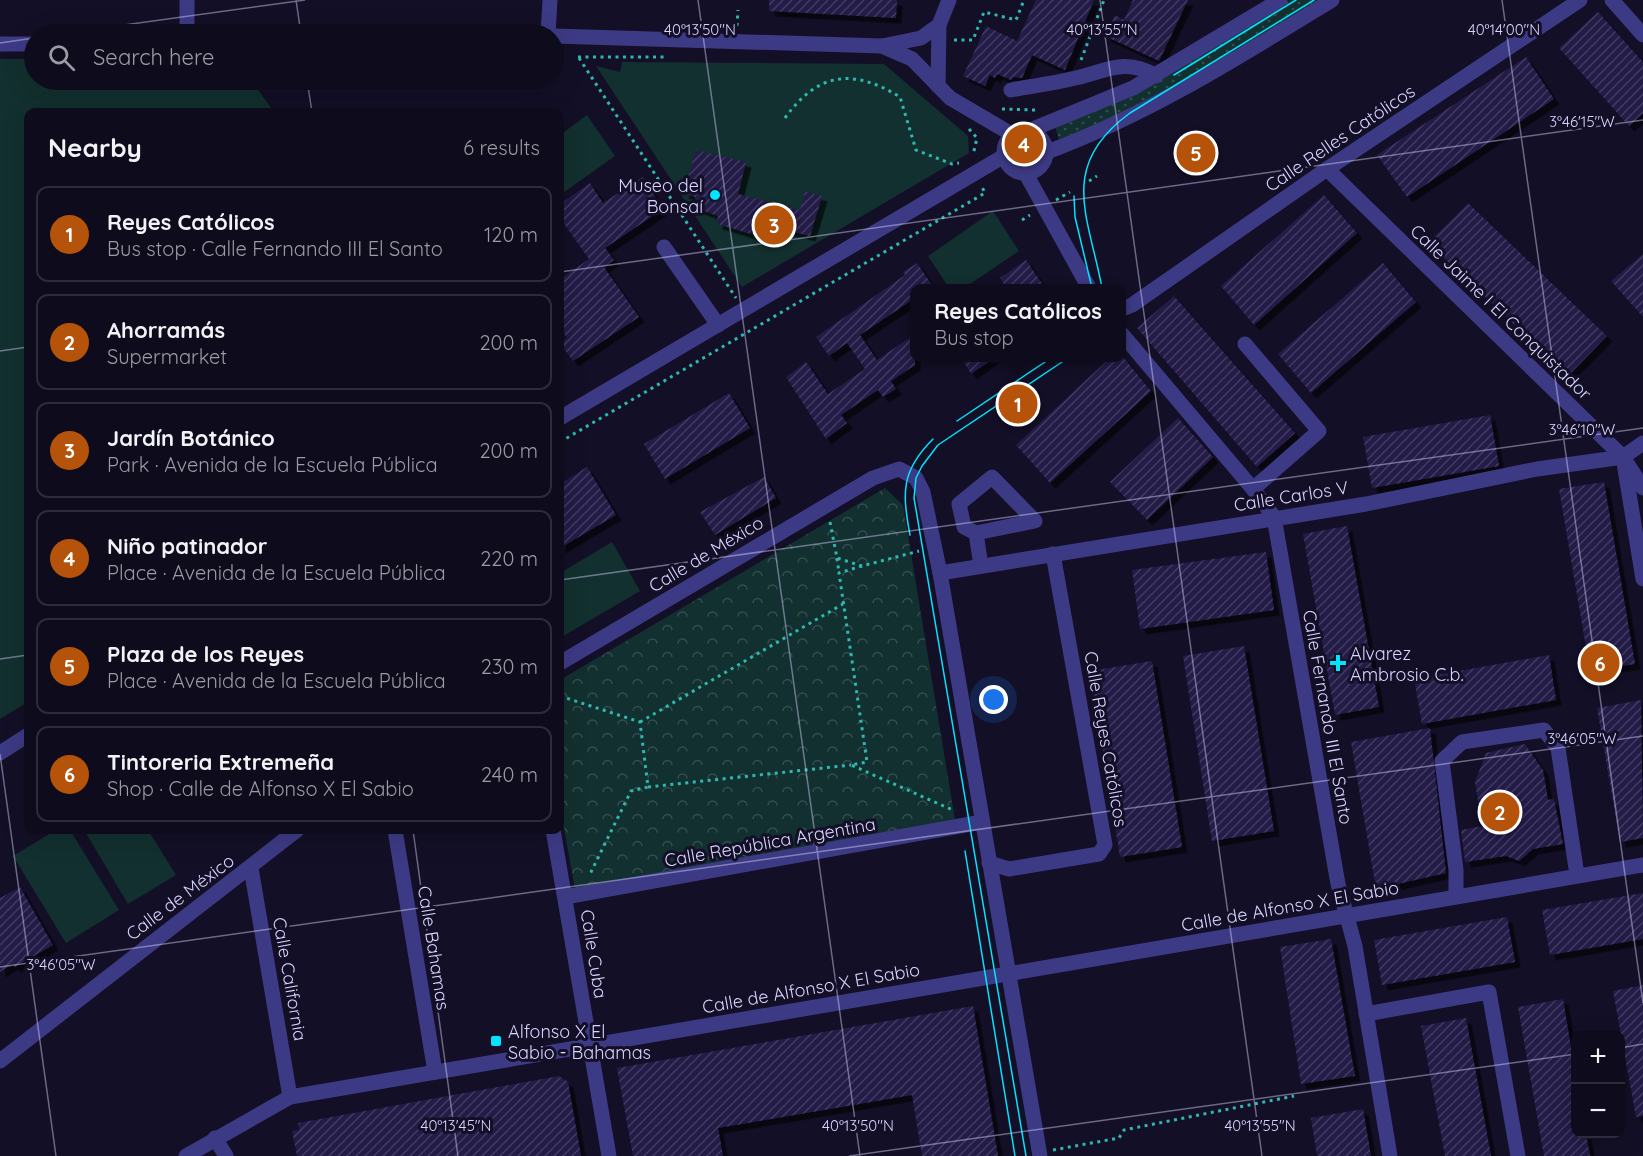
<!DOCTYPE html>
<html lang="en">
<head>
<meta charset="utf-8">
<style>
	body { margin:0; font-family:Quicksand,sans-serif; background:#171425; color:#f1f3f6 }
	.controls { position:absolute; right:18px; bottom:18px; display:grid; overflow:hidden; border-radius:12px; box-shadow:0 6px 24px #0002 }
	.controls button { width:54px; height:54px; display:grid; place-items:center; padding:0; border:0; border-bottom:2px solid #2e2b3b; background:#0e0b1c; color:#f1f3f6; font:30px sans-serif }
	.you { position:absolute; left:994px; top:700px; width:21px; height:21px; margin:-15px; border:4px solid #fff; border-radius:50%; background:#1a73e8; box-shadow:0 0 0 9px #1a73e833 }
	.badge { display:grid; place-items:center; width:39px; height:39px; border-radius:50%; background:#b45309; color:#fff; font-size:20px; font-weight:700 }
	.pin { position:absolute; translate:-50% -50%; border:3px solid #fff; box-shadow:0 2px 6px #0006 }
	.popup { position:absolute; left:910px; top:284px; width:216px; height:78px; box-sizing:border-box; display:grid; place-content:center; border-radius:12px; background:#0e0b1c; filter:drop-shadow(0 2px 4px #0005); font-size:20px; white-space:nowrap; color:#9b9ba3 }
	.popup b { font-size:22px; color:#f1f3f6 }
	.popup::after { content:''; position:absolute; left:50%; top:100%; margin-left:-12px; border:12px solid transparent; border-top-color:#0e0b1c }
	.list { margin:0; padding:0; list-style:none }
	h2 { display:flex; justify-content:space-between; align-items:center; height:78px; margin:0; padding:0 24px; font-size:26px }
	h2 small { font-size:20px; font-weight:400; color:#9b9ba3 }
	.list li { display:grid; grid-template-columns:39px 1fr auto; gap:18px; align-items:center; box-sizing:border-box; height:96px; margin:0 12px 12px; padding:0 12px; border:2px solid #2e2b3b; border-radius:12px }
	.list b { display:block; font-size:22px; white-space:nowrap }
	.list p { margin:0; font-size:20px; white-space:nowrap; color:#9b9ba3 }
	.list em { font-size:20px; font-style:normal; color:#9b9ba3 }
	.icon { flex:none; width:33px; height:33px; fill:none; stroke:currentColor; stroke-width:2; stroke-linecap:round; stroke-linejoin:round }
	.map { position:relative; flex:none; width:1643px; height:1156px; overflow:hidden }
	.search { position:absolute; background:#0e0b1c; box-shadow:0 6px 24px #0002; left:24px; top:24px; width:540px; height:66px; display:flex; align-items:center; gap:15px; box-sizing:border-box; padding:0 21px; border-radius:33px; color:#9b9ba3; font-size:22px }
	.panel { position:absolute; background:#0e0b1c; box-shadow:0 6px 24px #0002; left:24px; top:108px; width:540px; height:726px; border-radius:12px }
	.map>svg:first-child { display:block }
	.grass { fill:url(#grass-dots) }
	.park { fill:url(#park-crowns) }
	.garden { fill:#12302f }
	.building { fill:url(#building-hatch); filter:url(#shadow) }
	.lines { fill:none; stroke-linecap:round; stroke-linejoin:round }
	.path { stroke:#2fb8b0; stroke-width:3; stroke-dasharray:3 4.5; stroke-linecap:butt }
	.minor { stroke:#3d3a85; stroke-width:15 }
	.tram { stroke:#00e5ff; stroke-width:1.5 }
	.ticks { fill:none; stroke:#d9d4ff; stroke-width:1.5; stroke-opacity:0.45 }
	.poi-dot { fill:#00e5ff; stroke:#130f26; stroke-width:2 }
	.labels { text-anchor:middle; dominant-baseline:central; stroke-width:6; stroke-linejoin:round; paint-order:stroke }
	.street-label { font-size:18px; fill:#d9d4ff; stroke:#130f26 }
	.poi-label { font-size:18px; fill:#d9d4ff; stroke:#130f26; text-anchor:start }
	.ticks-label { font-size:15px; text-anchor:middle; fill:#d9d4ff; stroke:#130f26; stroke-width:6; stroke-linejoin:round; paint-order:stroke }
</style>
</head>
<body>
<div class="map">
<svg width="1643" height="1156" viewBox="0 0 1643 1156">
	<defs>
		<pattern id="grass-dots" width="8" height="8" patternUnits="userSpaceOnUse" patternTransform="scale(1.5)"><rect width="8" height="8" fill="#12302f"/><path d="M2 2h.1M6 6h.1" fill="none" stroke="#344d4e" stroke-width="1.8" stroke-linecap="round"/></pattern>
		<pattern id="park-crowns" width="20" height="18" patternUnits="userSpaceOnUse" patternTransform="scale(1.5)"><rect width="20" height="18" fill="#12302f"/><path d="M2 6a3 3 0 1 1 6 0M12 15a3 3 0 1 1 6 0" fill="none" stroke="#344d4e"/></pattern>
		<pattern id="building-hatch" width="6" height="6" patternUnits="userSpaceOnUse" patternTransform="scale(1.5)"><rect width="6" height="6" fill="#241b47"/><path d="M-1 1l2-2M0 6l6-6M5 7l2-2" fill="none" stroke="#433b63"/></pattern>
		<filter id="shadow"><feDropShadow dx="5.5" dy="5.5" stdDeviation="0" flood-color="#0009"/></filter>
	</defs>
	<rect width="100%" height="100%" fill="#130f26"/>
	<path class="grass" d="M1290,0H1320L1151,104L1060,142L1055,127L1165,77Z"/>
	<path class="park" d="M885,488L903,505L955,820L576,895L560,806V680Z"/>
	<g class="garden">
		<path d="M0,59H34V80H251L274,112H28V702L0,719Z"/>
		<path d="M622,62L884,64L968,136L969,153L742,287L596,66L620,72Z"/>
		<path d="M587,115L615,156L560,195V135Z"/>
		<path d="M993,211L1019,251L964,288H949L928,256Z"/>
		<path d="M612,542L640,591L560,638V573Z"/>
		<path d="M56,830H70L119,910L66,943L13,856Z"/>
		<path d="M84,830H148L176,875L128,904Z"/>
	</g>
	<g class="building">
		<path d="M769,0H897L896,18L769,11Z"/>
		<path d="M1036,0H1094L1065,70L1032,55L1022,78L1013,77L1011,80L997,74L995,78L990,75L985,86L963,76L986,26L1017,41Z"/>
		<path d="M1133,0H1188L1159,61L1105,36L1115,15L1124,20Z"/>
		<path d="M1598,12L1643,62V113L1629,126L1559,48Z"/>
		<path d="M1526,57L1554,99L1407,197L1377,155Z"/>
		<path d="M696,150L746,162L738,194L800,210L805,191L822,196L810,236L778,228L775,241L717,224L718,216L696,208L695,197L683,193Z"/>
		<path d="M643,177L663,209L605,248L614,260L604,267L639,317L573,361L560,343L567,338L560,327V279L589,259L560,218V204L590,183L603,203Z"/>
		<path d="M1324,195L1357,233L1254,325L1221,286Z"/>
		<path d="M1468,203L1607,336L1568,376L1428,243Z"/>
		<path d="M1643,254V317L1611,281Z"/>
		<path d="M1026,260L1045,288H1006L1000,278Z"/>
		<path d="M917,263L934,288H915V298L860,335L877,360L915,334V365L891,381L896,389L883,397L878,390L841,415L847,423L826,439L786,377L806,362L828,394L865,369L847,343L829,356L816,337L905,275L903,272Z"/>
		<path d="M1383,263L1416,302L1311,393L1278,354Z"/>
		<path d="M1174,296L1295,433L1257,467L1137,328Z"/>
		<path d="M961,357H995L971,374Z"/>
		<path d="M1111,357H1123L1151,391L1050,483L1016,445Z"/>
		<path d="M729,393L750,428L665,479L644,444Z"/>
		<path d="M1490,415L1499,466L1372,488L1363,437Z"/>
		<path d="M1178,418L1213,457L1147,520L1110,482Z"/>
		<path d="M587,467L616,515L560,548V484Z"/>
		<path d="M764,477L776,498L715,535L700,512Z"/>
		<path d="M1604,482L1635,664L1590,671L1559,489Z"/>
		<path d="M1347,526L1379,707L1335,715L1303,534Z"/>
		<path d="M1266,552L1274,610L1140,629L1132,570Z"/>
		<path d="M1244,646L1274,831L1212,841L1183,656Z"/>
		<path d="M1549,655L1556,700L1422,724L1414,679Z"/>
		<path d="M1152,661L1182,847L1120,857L1090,671Z"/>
		<path d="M1641,700L1643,838L1620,842L1597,708Z"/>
		<path d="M1430,728L1446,873L1376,889L1351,742Z"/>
		<path d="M1525,744L1543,770L1548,800L1554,799L1563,844L1533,849L1519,861L1506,856L1465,862L1461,830L1482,826L1475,782L1486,753Z"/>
		<path d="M20,887L53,945L15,967L13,964L0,972V898Z"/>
		<path d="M1643,893V939L1550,955L1542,910Z"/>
		<path d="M1507,917L1515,962L1382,985L1374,940Z"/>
		<path d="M1331,939L1355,1076L1301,1084L1280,947Z"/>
		<path d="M1643,985V1116L1636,1117L1613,991Z"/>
		<path d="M1563,999L1575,1072V1134H1586L1590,1156H1544L1518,1007Z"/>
		<path d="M973,1006L998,1156H922L912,1095L718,1128L723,1156H633L617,1068Z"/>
		<path d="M1466,1018L1491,1156H1445L1421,1026Z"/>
		<path d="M559,1076L568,1082L581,1156H297L292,1131L299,1130L298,1123Z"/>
		<path d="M1363,1109L1371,1156H1317L1311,1118Z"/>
	</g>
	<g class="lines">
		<g class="path">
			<path d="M737,26L738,10"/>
			<path d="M954,40H973L984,12L1016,20L1024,0"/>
			<path d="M578,57H668"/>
			<path d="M579,58L736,298"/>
			<path d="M1081,60L1104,0"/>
			<path d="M1002,109L1035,110"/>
			<path d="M785,118C818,72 853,68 900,97L916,150L952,164L959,163"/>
			<path d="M969,129L977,138L973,155"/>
			<path d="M1089,181L1097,176"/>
			<path d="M1056,200L1070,192"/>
			<path d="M1022,220L1030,215"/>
			<path d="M560,442L985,193L982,187"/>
			<path d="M830,522L837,558L862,566L919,551"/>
			<path d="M837,558L839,573"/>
			<path d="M862,566L839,573L867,762L851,765L955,811"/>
			<path d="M560,696L640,722L648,787L631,791L589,876"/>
			<path d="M640,722L843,604"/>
			<path d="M648,787L851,765"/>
			<path d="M1053,1150L1119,1138L1124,1130L1294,1096"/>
		</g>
		<g class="minor">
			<path d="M1612,0L1643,35"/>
			<path d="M187,34V0"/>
			<path d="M548,34L550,0"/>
			<path d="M554,36L882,46L912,59L950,98L1013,135"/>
			<path d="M0,44H34"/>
			<path d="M882,46L921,38L939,25"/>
			<path d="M938,86L939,25L949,0"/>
			<path d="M1011,90C1031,86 1051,84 1071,79C1103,73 1124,56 1156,76"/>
			<circle cx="1025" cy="152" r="21"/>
			<path d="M1028,131L1133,88L1280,0"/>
			<path d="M1047,152C1149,114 1239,57 1332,0"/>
			<path d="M1327,169L1623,457L1643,488"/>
			<path d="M1026,174L1089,288"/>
			<path d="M664,247L718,325"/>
			<path d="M1122,309L1132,305L1327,169L1580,0"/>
			<path d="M1122,334L1253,489L1274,517L1338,884L1355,946L1390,1156"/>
			<path d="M1245,344L1319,431L1253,489"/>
			<path d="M560,418L1004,156"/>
			<path d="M1624,463L1643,579"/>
			<path d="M976,533L1035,521L992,477L959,504L964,527L976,533L981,566"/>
			<path d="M940,573L1366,504L1537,469L1623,457L1643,443"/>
			<path d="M560,663L873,478L899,469L916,478L923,492L940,573L1040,1156"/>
			<path d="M0,753L28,735"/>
			<path d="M395,830L435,1072"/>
			<path d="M553,830L609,1156"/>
			<path d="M989,863L1009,869L1099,854L1105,845L1053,554"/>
			<path d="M251,868L290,1097"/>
			<path d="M1456,895V870L1442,761L1462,742L1544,730L1558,748L1577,875"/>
			<path d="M565,897L982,822"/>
			<path d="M1366,1014L1489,992L1518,1156"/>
			<path d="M0,1061L297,830"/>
			<path d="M215,1138L226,1156"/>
			<path d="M186,1156L290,1097L1643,865"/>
		</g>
		<g class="tram">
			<path d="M1174,75L1296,0"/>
			<path d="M1074,196L1075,217L1092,288"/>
			<path d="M1102,288C1089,217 1057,166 1130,113L1314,0"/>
			<path d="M957,421L1051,358"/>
			<path d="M910,535C902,492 901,471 933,439"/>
			<path d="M965,851L1015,1156"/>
			<path d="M1026,1156L914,498L916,478L922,466L938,445L1068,358"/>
		</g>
	</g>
	<path class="ticks" d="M296,0L301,34M698,0L860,1156M1100,0L1262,1156M1502,0L1643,1003M59,34L305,0M0,43L34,38M307,80L312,112M560,272L1643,120M0,351L28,347M560,580L1643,428M0,659L28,655M0,754L56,1156M413,830L458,1156M0,967L1643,736M1620,1048L1643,1044M849,1156L1576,1054"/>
	<g class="poi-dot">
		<circle cx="715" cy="195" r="6"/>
		<path d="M1335 654h6v6h6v6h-6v6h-6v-6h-6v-6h6z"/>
		<rect x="490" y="1035" width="12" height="12" rx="3"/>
	</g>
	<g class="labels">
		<g class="street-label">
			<text transform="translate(1340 138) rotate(-34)">Calle Relles Católicos</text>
			<text transform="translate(1501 312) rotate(44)">Calle Jaime I El Conquistador</text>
			<text transform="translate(1291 496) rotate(-9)">Calle Carlos V</text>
			<text transform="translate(706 554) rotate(-31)">Calle de México</text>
			<text transform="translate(1328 717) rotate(80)">Calle Fernando III El Santo</text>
			<text transform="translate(1106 739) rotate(80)">Calle Reyes Católicos</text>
			<text transform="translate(770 842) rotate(-10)">Calle República Argentina</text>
			<text transform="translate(180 897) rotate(-37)">Calle de México</text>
			<text transform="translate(1290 906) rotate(-10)">Calle de Alfonso X El Sabio</text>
			<text transform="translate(434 948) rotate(81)">Calle Bahamas</text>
			<text transform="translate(594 954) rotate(81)">Calle Cuba</text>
			<text transform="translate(290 979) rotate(80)">Calle California</text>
			<text transform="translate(811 988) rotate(-10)">Calle de Alfonso X El Sabio</text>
		</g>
		<g class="poi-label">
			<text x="703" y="185" text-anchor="end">Museo del<tspan x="703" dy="21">Bonsaí</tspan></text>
			<text x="1350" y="653">Alvarez<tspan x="1350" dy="21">Ambrosio C.b.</tspan></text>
			<text x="508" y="1031">Alfonso X El<tspan x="508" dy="21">Sabio - Bahamas</tspan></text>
		</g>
	</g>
	<g class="ticks-label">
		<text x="700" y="35">40°13'50"N</text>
		<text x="1102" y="35">40°13'55"N</text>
		<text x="1504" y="35">40°14'00"N</text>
		<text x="1582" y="127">3°46'15"W</text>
		<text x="1582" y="435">3°46'10"W</text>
		<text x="1582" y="744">3°46'05"W</text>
		<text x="61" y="970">3°46'05"W</text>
		<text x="456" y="1131">40°13'45"N</text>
		<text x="858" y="1131">40°13'50"N</text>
		<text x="1260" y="1131">40°13'55"N</text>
	</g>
</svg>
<div class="controls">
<button>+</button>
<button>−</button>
</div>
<div class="you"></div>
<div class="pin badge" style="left:1018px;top:404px">1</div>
<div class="popup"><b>Reyes Católicos</b>Bus stop</div>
<div class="pin badge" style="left:1500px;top:812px">2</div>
<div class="pin badge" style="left:774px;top:225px">3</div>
<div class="pin badge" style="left:1024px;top:144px">4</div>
<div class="pin badge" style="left:1196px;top:153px">5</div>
<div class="pin badge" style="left:1600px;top:663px">6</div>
<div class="search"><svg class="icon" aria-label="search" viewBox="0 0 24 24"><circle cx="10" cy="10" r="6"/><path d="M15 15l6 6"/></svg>Search here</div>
<section class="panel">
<h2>Nearby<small>6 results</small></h2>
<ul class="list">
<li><span class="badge">1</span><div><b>Reyes Católicos</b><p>Bus stop · Calle Fernando III El Santo</p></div><em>120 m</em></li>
<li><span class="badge">2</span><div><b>Ahorramás</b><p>Supermarket</p></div><em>200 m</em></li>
<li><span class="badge">3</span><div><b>Jardín Botánico</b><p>Park · Avenida de la Escuela Pública</p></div><em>200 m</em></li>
<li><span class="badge">4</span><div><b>Niño patinador</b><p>Place · Avenida de la Escuela Pública</p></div><em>220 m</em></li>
<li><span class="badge">5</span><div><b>Plaza de los Reyes</b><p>Place · Avenida de la Escuela Pública</p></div><em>230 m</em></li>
<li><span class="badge">6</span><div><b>Tintoreria Extremeña</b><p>Shop · Calle de Alfonso X El Sabio</p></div><em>240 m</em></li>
</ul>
</section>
</div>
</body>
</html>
